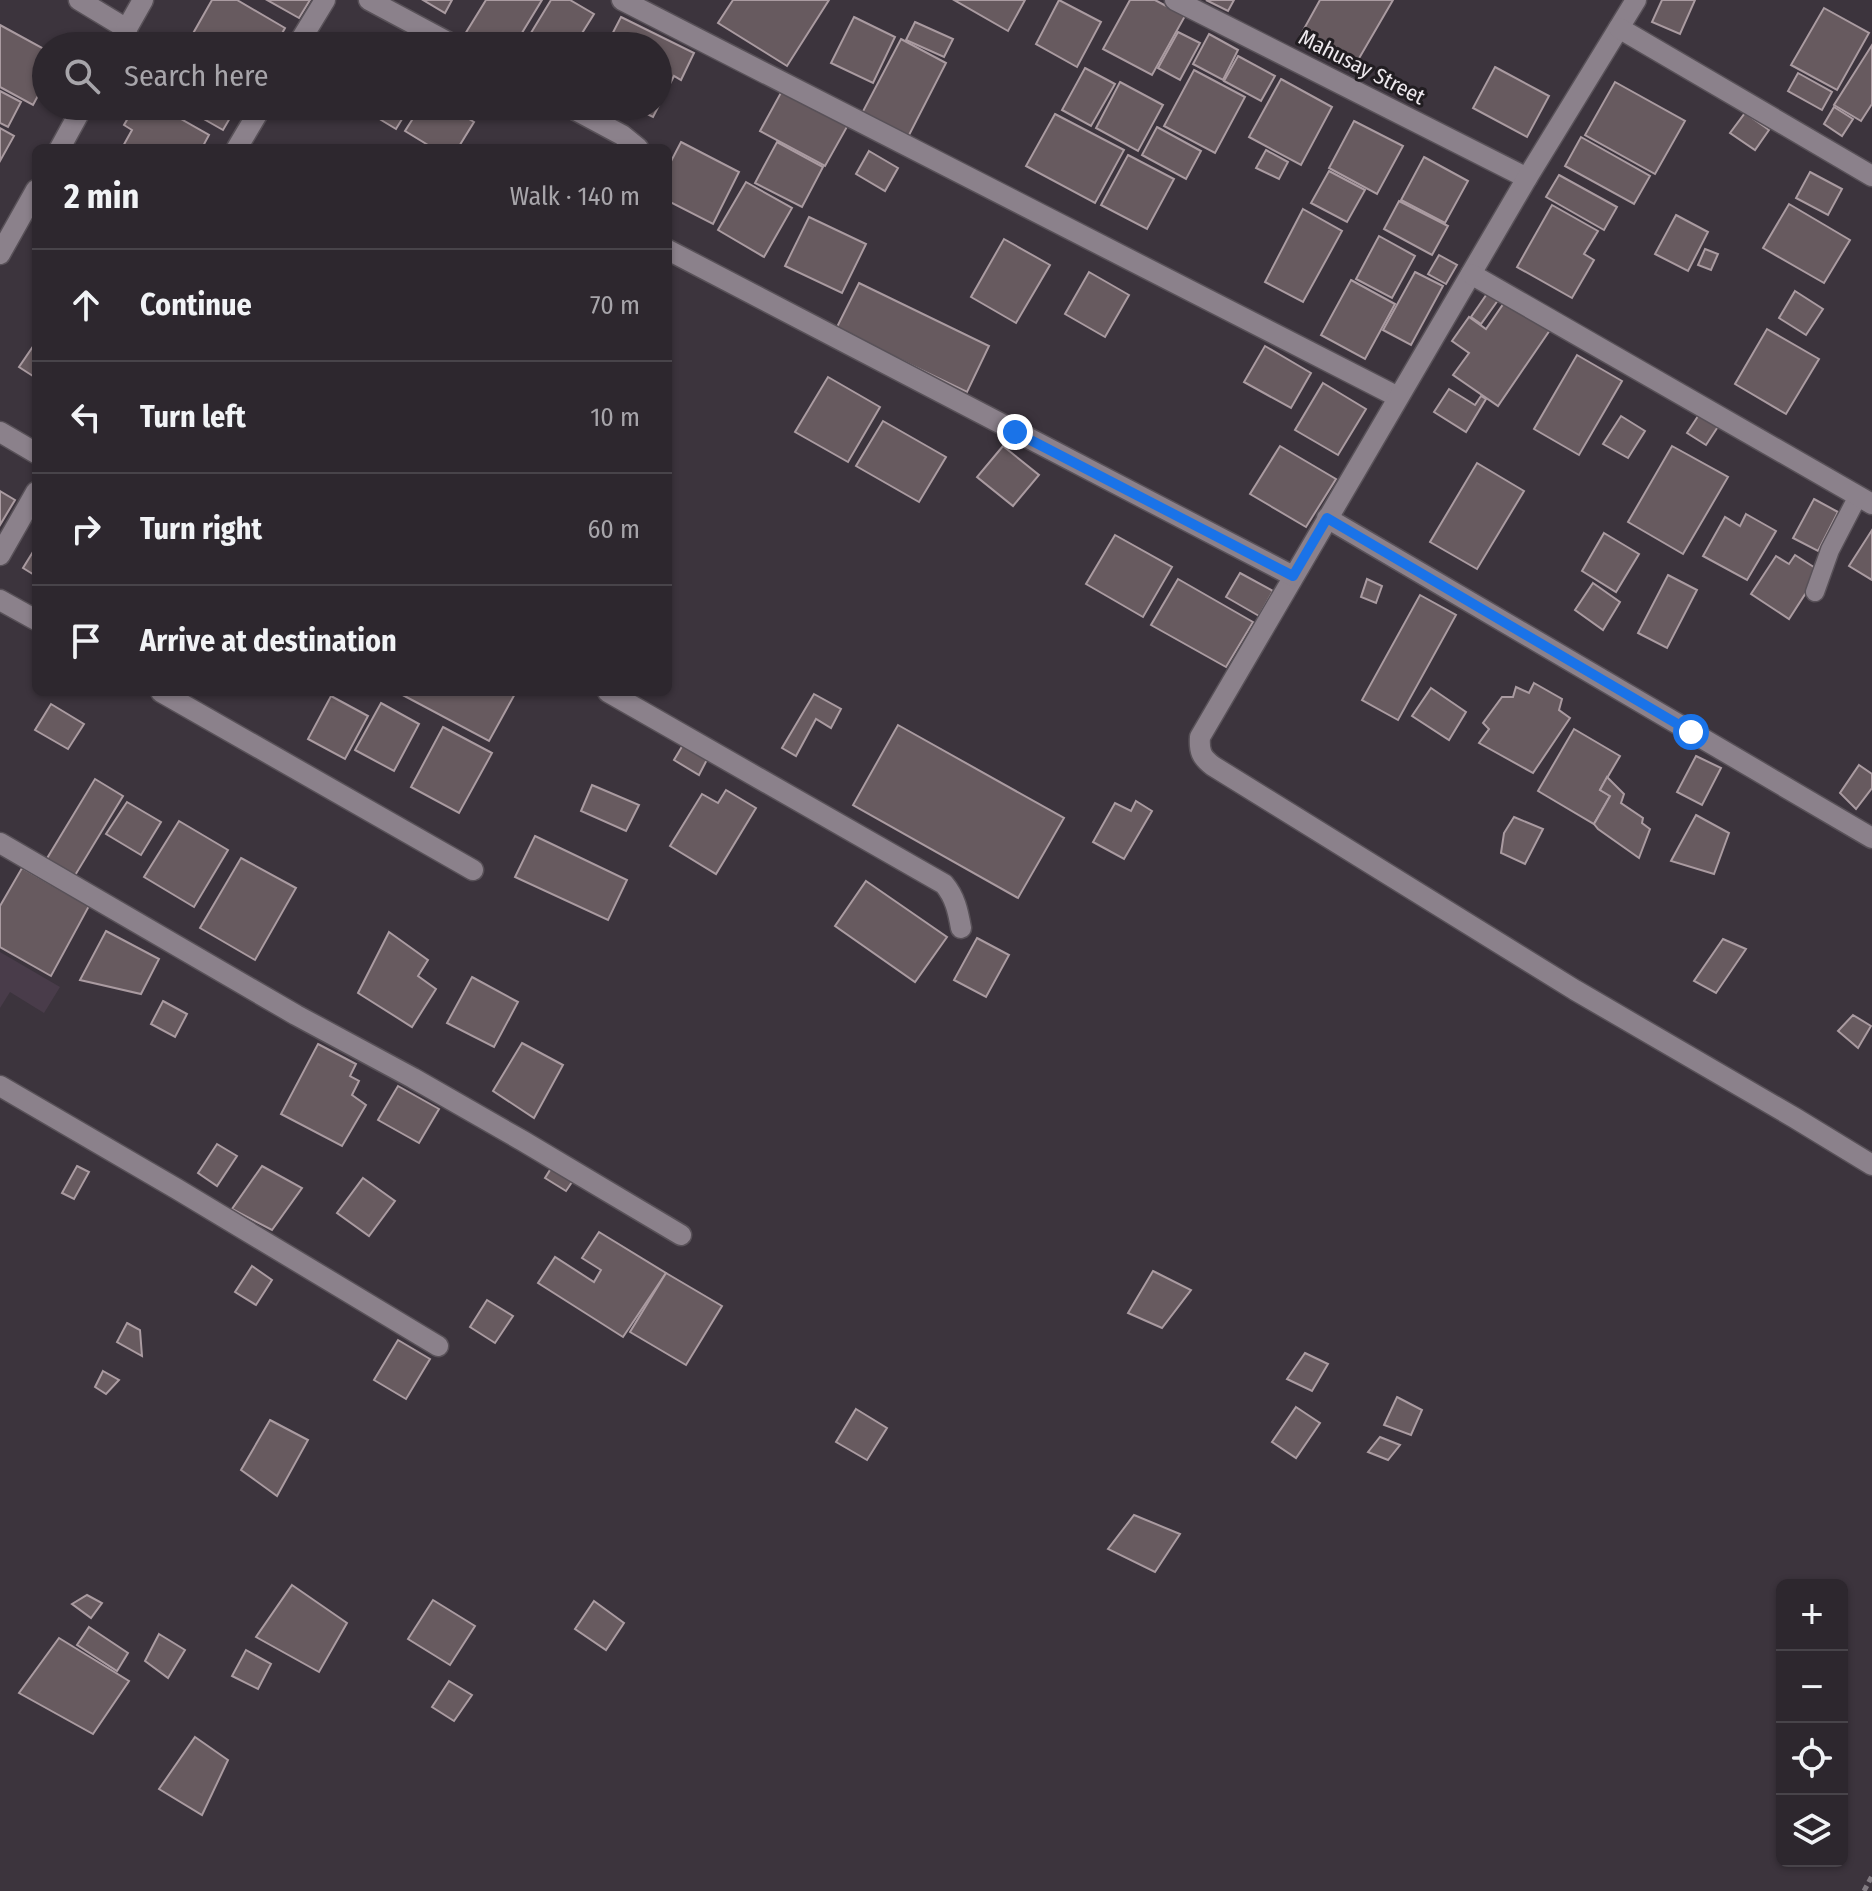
<!DOCTYPE html>
<html lang="en">
<head>
<meta charset="utf-8">
<style>
	body { margin:0; font-family:"Fira Sans Condensed",sans-serif; background:#352f36; color:#f1f3f6 }
	.controls { position:absolute; right:24px; bottom:24px; display:grid; overflow:hidden; border-radius:12px; box-shadow:0 2px 6px #0004 }
	.controls button { width:72px; height:72px; display:grid; place-items:center; padding:0; border:0; border-bottom:2px solid #48444a; background:#2d272e; color:#f1f3f6; font:40px sans-serif }
	.stop { position:absolute; width:24px; height:24px; margin:-18px; border:6px solid #1a73e8; border-radius:50%; background:#fff }
	.stop.end { background:#1a73e8; border-color:#fff; box-shadow:0 2px 8px #0008 }
	.list { margin:0; padding:0; list-style:none }
	h2 { display:flex; justify-content:space-between; align-items:center; height:104px; margin:0; padding:0 32px; font-size:34px }
	h2 small { font-size:26px; font-weight:400; color:#a7a5aa }
	.list li { display:grid; grid-template-columns:52px 1fr auto; gap:24px; align-items:center; box-sizing:border-box; height:112px; padding:0 32px; border-top:2px solid #48444a }
	.list b { display:block; font-size:30px; white-space:nowrap }
	.list em { font-size:26px; font-style:normal; color:#a7a5aa }
	.icon { flex:none; width:44px; height:44px; fill:none; stroke:currentColor; stroke-width:2; stroke-linecap:round; stroke-linejoin:round }
	.map { position:relative; flex:none; width:1872px; height:1891px; overflow:hidden }
	.search { position:absolute; background:#2d272e; box-shadow:0 2px 6px #0004; left:32px; top:32px; width:640px; height:88px; display:flex; align-items:center; gap:20px; box-sizing:border-box; padding:0 28px; border-radius:44px; color:#a7a5aa; font-size:30px }
	.panel { position:absolute; background:#2d272e; box-shadow:0 2px 6px #0004; left:32px; top:144px; width:640px; height:552px; border-radius:12px }
	.map>svg:first-child { display:block }
	.built { fill:#493c4a }
	.building { fill:#675a5f; stroke:#aa9ba1; stroke-width:2 }
	.lines { fill:none; stroke-linecap:round; stroke-linejoin:round }
	.service-casing { stroke:#585158; stroke-width:21 }
	.minor-casing { stroke:#585158; stroke-width:23 }
	.path { stroke:#827b82; stroke-width:5; stroke-dasharray:6 4; stroke-linecap:butt }
	.service { stroke:#8b818b; stroke-width:18 }
	.minor { stroke:#8b818b; stroke-width:20 }
	.route { stroke:#1a73e8; stroke-width:10 }
	.labels { text-anchor:middle; dominant-baseline:central; stroke-width:6; stroke-linejoin:round; paint-order:stroke }
	.street-label { font-size:22px; fill:#ede8ed; stroke:#211d21 }
</style>
</head>
<body>
<div class="map">
<svg width="1872" height="1891" viewBox="0 0 1872 1891">
	<rect width="100%" height="100%" fill="#3c343d"/>
	<path class="built" d="M0,952L60,987L44,1013L10,992L0,1008Z"/>
	<g class="building">
		<path d="M212,0H237L285,28L275,46H206L191,37Z"/>
		<path d="M267,0H310L299,18Z"/>
		<path d="M423,0H452L445,13Z"/>
		<path d="M486,0H542L514,46H473L462,39Z"/>
		<path d="M551,0H570L594,14L574,46H523Z"/>
		<path d="M733,0H829L787,66L718,23Z"/>
		<path d="M954,0H1025L1008,31Z"/>
		<path d="M1059,0L1101,22L1077,67L1036,44Z"/>
		<path d="M1130,0H1155L1185,16L1152,75L1103,49Z"/>
		<path d="M1206,0H1234L1228,11Z"/>
		<path d="M1320,0H1393L1354,67L1300,36Z"/>
		<path d="M1662,0H1695L1680,34L1652,22Z"/>
		<path d="M1824,8L1869,33L1837,90L1791,65Z"/>
		<path d="M621,17L694,53L681,80L674,76L653,117L631,106H658V46H606Z"/>
		<path d="M854,17L895,37L873,83L831,63Z"/>
		<path d="M915,22L953,39L944,57L906,40Z"/>
		<path d="M0,25L46,50V81L33,105L0,87Z"/>
		<path d="M1178,32L1200,43L1180,80L1158,68Z"/>
		<path d="M1209,34L1238,50L1223,80L1193,64Z"/>
		<path d="M901,39L946,63L906,141L860,117Z"/>
		<path d="M1872,45V104L1861,121L1834,105Z"/>
		<path d="M1238,56L1275,76L1261,101L1224,81Z"/>
		<path d="M1495,67L1549,96L1527,137L1473,108Z"/>
		<path d="M1085,68L1115,84L1091,126L1062,110Z"/>
		<path d="M1194,70L1245,97L1215,153L1164,126Z"/>
		<path d="M1798,73L1832,92L1822,110L1788,91Z"/>
		<path d="M1281,79L1332,107L1301,165L1249,137Z"/>
		<path d="M1120,82L1163,105L1138,151L1096,128Z"/>
		<path d="M1615,82L1685,121L1655,174L1585,135Z"/>
		<path d="M783,89L848,125L825,166L760,131Z"/>
		<path d="M0,91L21,102L8,127L0,123Z"/>
		<path d="M135,106H158L209,135L202,148H122L132,130L124,125Z"/>
		<path d="M181,106H237L223,130Z"/>
		<path d="M358,106H410L396,129Z"/>
		<path d="M421,106H447L474,122L458,148H433L405,131Z"/>
		<path d="M1834,107L1853,119L1842,136L1824,124Z"/>
		<path d="M1745,113L1769,130L1755,150L1730,133Z"/>
		<path d="M1055,114L1124,150L1095,203L1026,166Z"/>
		<path d="M1354,121L1403,146L1377,194L1329,168Z"/>
		<path d="M1157,127L1201,151L1186,179L1142,155Z"/>
		<path d="M0,128L14,136L0,161Z"/>
		<path d="M1581,137L1650,176L1634,204L1565,166Z"/>
		<path d="M681,142L739,172L713,224L668,201V167Z"/>
		<path d="M777,142L823,167L802,207L755,183Z"/>
		<path d="M1266,150L1288,162L1279,179L1256,168Z"/>
		<path d="M869,151L898,168L885,191L856,174Z"/>
		<path d="M1128,155L1174,179L1147,229L1101,205Z"/>
		<path d="M1424,157L1468,181L1445,223L1401,200Z"/>
		<path d="M1329,171L1365,190L1347,222L1311,203Z"/>
		<path d="M1810,172L1842,189L1828,215L1796,198Z"/>
		<path d="M1559,175L1617,207L1604,230L1546,197Z"/>
		<path d="M746,182L792,208L764,257L718,230Z"/>
		<path d="M1399,201L1448,226L1432,255L1384,229Z"/>
		<path d="M1789,204L1850,240L1824,283L1763,248Z"/>
		<path d="M1552,205L1598,231L1584,254L1594,260L1572,298L1517,267Z"/>
		<path d="M1303,209L1342,231L1303,302L1265,282Z"/>
		<path d="M1676,215L1708,232L1688,271L1655,254Z"/>
		<path d="M809,217L866,244L842,293L785,266Z"/>
		<path d="M1379,236L1415,256L1392,298L1356,279Z"/>
		<path d="M1004,239L1050,265L1016,323L971,297Z"/>
		<path d="M1705,249L1718,254L1711,270L1698,265Z"/>
		<path d="M1439,255L1457,265L1446,284L1428,274Z"/>
		<path d="M1089,272L1129,295L1105,337L1065,314Z"/>
		<path d="M1415,272L1443,286L1411,345L1383,330Z"/>
		<path d="M1351,280L1395,304L1365,359L1321,335Z"/>
		<path d="M859,283L989,346L967,392L836,329Z"/>
		<path d="M1491,288L1501,296L1481,324L1471,317Z"/>
		<path d="M1795,291L1823,309L1806,335L1779,318Z"/>
		<path d="M1506,300L1550,330L1498,406L1453,375L1469,353L1452,341L1469,317L1486,329Z"/>
		<path d="M1767,329L1819,359L1786,414L1735,384Z"/>
		<path d="M36,342V378L19,367Z"/>
		<path d="M1265,346L1311,373L1291,408L1244,382Z"/>
		<path d="M1577,355L1622,381L1579,455L1534,429Z"/>
		<path d="M828,377L880,407L848,462L795,432Z"/>
		<path d="M1323,383L1366,409L1338,455L1295,430Z"/>
		<path d="M1449,389L1475,405L1481,396L1486,399L1466,432L1434,412Z"/>
		<path d="M1702,410L1721,422L1706,445L1687,433Z"/>
		<path d="M1621,416L1645,431L1628,458L1603,444Z"/>
		<path d="M883,421L946,457L919,502L856,466Z"/>
		<path d="M1003,446L1039,475L1013,506L977,477Z"/>
		<path d="M1280,446L1336,479L1306,527L1250,494Z"/>
		<path d="M1672,446L1728,477L1683,554L1628,522Z"/>
		<path d="M1477,463L1524,491L1477,569L1430,542Z"/>
		<path d="M0,491L15,500L0,525Z"/>
		<path d="M1814,499L1838,512L1818,551L1793,538Z"/>
		<path d="M1746,514L1776,531L1747,580L1703,556L1725,517L1740,526Z"/>
		<path d="M1872,530V580L1849,566Z"/>
		<path d="M1604,533L1639,554L1616,592L1582,571Z"/>
		<path d="M1115,535L1172,567L1143,617L1086,584Z"/>
		<path d="M36,547V576L23,568Z"/>
		<path d="M1795,555L1820,571L1789,619L1751,594L1776,556L1789,564Z"/>
		<path d="M1240,573L1273,591L1259,616L1226,597Z"/>
		<path d="M1668,575L1697,590L1667,648L1638,633Z"/>
		<path d="M1178,579L1253,622L1226,667L1151,625Z"/>
		<path d="M1367,579L1382,586L1376,603L1361,597Z"/>
		<path d="M1593,583L1620,602L1603,630L1575,610Z"/>
		<path d="M1420,595L1456,615L1398,720L1362,700Z"/>
		<path d="M1534,683L1562,699L1559,710L1570,718L1533,773L1479,743L1489,729L1483,723L1502,697H1513L1516,687L1529,693Z"/>
		<path d="M1431,688L1466,712L1449,740L1412,716Z"/>
		<path d="M397,692H516L489,741Z"/>
		<path d="M814,694L841,709L831,728L816,719L796,756L782,748Z"/>
		<path d="M331,696L368,716L345,759L308,739Z"/>
		<path d="M381,703L419,724L394,771L355,750Z"/>
		<path d="M51,704L84,724L68,749L35,730Z"/>
		<path d="M898,725L1064,818L1018,898L853,805Z"/>
		<path d="M443,727L492,753L459,813L411,787Z"/>
		<path d="M1574,729L1620,756L1600,790L1610,796L1594,824L1538,791Z"/>
		<path d="M687,738L711,752L699,775L674,760Z"/>
		<path d="M1696,756L1721,768L1702,805L1677,792Z"/>
		<path d="M1859,765L1872,774V788L1856,809L1840,793Z"/>
		<path d="M1607,777L1624,794L1621,803L1643,818L1642,823L1650,829L1639,858L1598,829L1594,824L1610,796L1600,790Z"/>
		<path d="M95,779L123,796L74,877L46,860Z"/>
		<path d="M592,785L639,805L626,831L581,811Z"/>
		<path d="M726,790L756,808L716,874L670,846L702,794L718,803Z"/>
		<path d="M1136,801L1152,811L1124,859L1093,842L1115,803L1131,811Z"/>
		<path d="M127,802L161,822L141,855L106,834Z"/>
		<path d="M1696,815L1729,833L1714,874L1671,861Z"/>
		<path d="M1514,817L1543,829L1525,864L1501,853L1504,833Z"/>
		<path d="M179,821L228,850L194,907L144,877Z"/>
		<path d="M535,836L627,880L608,920L515,877Z"/>
		<path d="M241,858L296,888L255,960L200,928Z"/>
		<path d="M22,868L89,906L51,976L0,947V906Z"/>
		<path d="M866,881L947,937L915,982L835,926Z"/>
		<path d="M106,931L159,959L141,994L80,980Z"/>
		<path d="M389,932L428,960L418,976L436,989L412,1027L358,993Z"/>
		<path d="M977,938L1009,955L986,997L954,980Z"/>
		<path d="M1723,939L1746,949L1716,993L1694,981Z"/>
		<path d="M472,977L518,1002L494,1047L447,1023Z"/>
		<path d="M163,1001L187,1014L175,1037L151,1024Z"/>
		<path d="M1853,1015L1871,1026L1858,1048L1838,1031Z"/>
		<path d="M522,1043L563,1065L534,1118L493,1091Z"/>
		<path d="M318,1044L356,1064L350,1076L359,1081L352,1095L366,1105L342,1146L281,1114Z"/>
		<path d="M398,1086L439,1109L419,1143L378,1120Z"/>
		<path d="M217,1144L237,1156L217,1186L198,1173Z"/>
		<path d="M555,1162L576,1176L566,1191L545,1178Z"/>
		<path d="M77,1166L89,1172L74,1199L62,1193Z"/>
		<path d="M262,1166L302,1188L272,1230L232,1209Z"/>
		<path d="M363,1178L395,1201L369,1236L337,1213Z"/>
		<path d="M599,1232L666,1273L623,1337L538,1283L555,1257L594,1282L601,1270L582,1258Z"/>
		<path d="M252,1266L272,1280L256,1305L235,1292Z"/>
		<path d="M1153,1271L1191,1290L1162,1328L1128,1313Z"/>
		<path d="M666,1273L722,1306L686,1365L630,1332Z"/>
		<path d="M487,1300L513,1316L495,1343L470,1327Z"/>
		<path d="M127,1323L140,1330L142,1356L117,1342Z"/>
		<path d="M398,1340L430,1359L406,1399L374,1380Z"/>
		<path d="M1305,1353L1328,1364L1312,1391L1287,1379Z"/>
		<path d="M103,1371L119,1380L106,1394L95,1387Z"/>
		<path d="M1397,1397L1422,1410L1411,1435L1384,1425Z"/>
		<path d="M1296,1407L1320,1423L1296,1458L1272,1442Z"/>
		<path d="M856,1409L887,1428L867,1460L836,1442Z"/>
		<path d="M270,1420L308,1440L277,1496L241,1470Z"/>
		<path d="M1380,1437L1400,1445L1388,1460L1368,1452Z"/>
		<path d="M1134,1515L1180,1534L1155,1572L1108,1549Z"/>
		<path d="M292,1585L347,1623L319,1672L256,1637Z"/>
		<path d="M87,1595L102,1603L91,1618L72,1604Z"/>
		<path d="M433,1600L475,1626L450,1665L408,1639Z"/>
		<path d="M594,1601L624,1623L606,1650L575,1629Z"/>
		<path d="M89,1627L128,1653L117,1671L77,1645Z"/>
		<path d="M159,1634L185,1650L168,1678L145,1661Z"/>
		<path d="M59,1638L129,1681L93,1734L19,1693Z"/>
		<path d="M246,1650L271,1664L258,1689L232,1676Z"/>
		<path d="M449,1681L472,1695L454,1721L432,1707Z"/>
		<path d="M195,1737L228,1760L202,1815L159,1789Z"/>
	</g>
	<g class="lines">
		<g class="service-casing">
			<path id="service" d="M1815,592L1830,550L1858,496"/>
		</g>
		<g class="minor-casing">
			<g id="minor">
				<path d="M79,0L127,29"/>
				<path d="M369,0L455,46"/>
				<path d="M622,0L1398,397"/>
				<path d="M1175,0L1527,178"/>
				<path d="M1636,0L1527,178L1200,737C1199,751 1201,757 1213,766L1575,990L1795,1118L1872,1165"/>
				<path d="M1619,28L1872,176"/>
				<path d="M117,46L143,0"/>
				<path d="M297,46L325,0"/>
				<path d="M568,106L622,135L638,148"/>
				<path d="M60,148L83,106"/>
				<path d="M237,148L262,106"/>
				<path d="M668,250L1293,576"/>
				<path d="M0,254L36,190"/>
				<path d="M1471,274L1872,504"/>
				<path d="M0,432L36,453"/>
				<path d="M1327,518L1872,838"/>
				<path d="M0,555L36,492"/>
				<path d="M0,600L36,620"/>
				<path d="M161,692L473,870"/>
				<path d="M608,692L944,884C955,897 958,911 961,928"/>
				<path d="M0,843L296,1015L413,1078L523,1141L681,1235"/>
				<path d="M0,1086L177,1189L438,1346"/>
			</g>
		</g>
		<path class="path" d="M1864,1891L1872,1876"/>
		<use href="#service" class="service"/>
		<use href="#minor" class="minor"/>
	</g>
	<g class="lines">
		<path class="route" d="M1015,432L1293,576L1327,518L1691,732"/>
	</g>
	<g class="labels">
		<g class="street-label">
			<text transform="translate(1362 67) rotate(27)">Mahusay Street</text>
		</g>
	</g>
</svg>
<div class="controls">
<button>+</button>
<button>−</button>
<button><svg class="icon" aria-label="locate" viewBox="0 0 24 24"><circle cx="12" cy="12" r="6"/><path d="M12 2v4M12 18v4M2 12h4M18 12h4"/></svg></button>
<button><svg class="icon" aria-label="layers" viewBox="0 0 24 24"><path d="M12 4l9 5-9 5-9-5zM3 14l9 5 9-5"/></svg></button>
</div>
<div class="stop" style="left:1691px;top:732px"></div>
<div class="stop end" style="left:1015px;top:432px"></div>
<div class="search"><svg class="icon" aria-label="search" viewBox="0 0 24 24"><circle cx="10" cy="10" r="6"/><path d="M15 15l6 6"/></svg>Search here</div>
<section class="panel">
<h2>2 min<small>Walk · 140 m</small></h2>
<ul class="list">
<li><svg class="icon" aria-label="ahead" viewBox="0 0 24 24"><path d="M12 20V5M6 11l6-6 6 6"/></svg><div><b>Continue</b></div><em>70 m</em></li>
<li><svg class="icon" aria-label="left" viewBox="0 0 24 24"><path d="M17 20v-9H6M10 6l-5 5 5 5"/></svg><div><b>Turn left</b></div><em>10 m</em></li>
<li><svg class="icon" aria-label="right" viewBox="0 0 24 24"><path d="M7 20v-9h11M14 6l5 5-5 5"/></svg><div><b>Turn right</b></div><em>60 m</em></li>
<li><svg class="icon" aria-label="arrive" viewBox="0 0 24 24"><path d="M6 21V4h12l-3 4 3 4H6"/></svg><div><b>Arrive at destination</b></div></li>
</ul>
</section>
</div>
</body>
</html>
